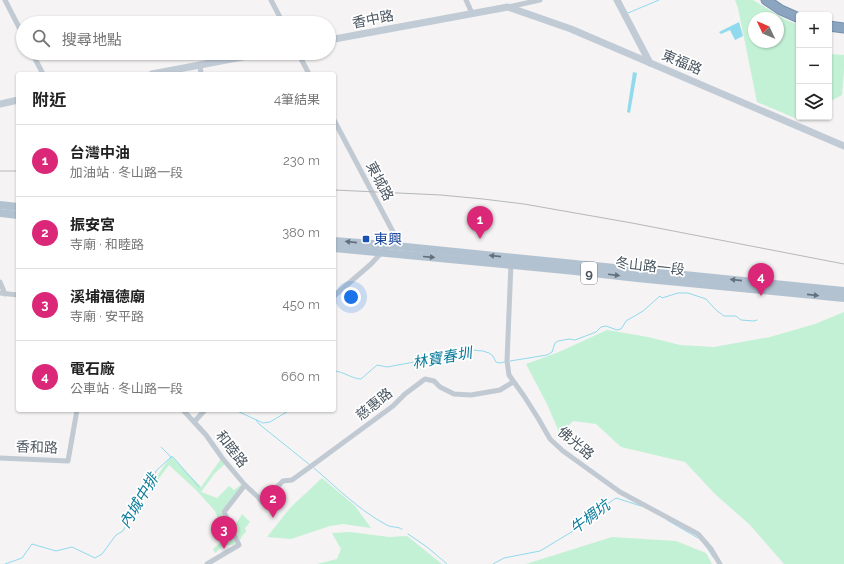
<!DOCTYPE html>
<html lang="zh-TW">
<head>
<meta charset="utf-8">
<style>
	body { margin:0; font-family:Raleway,"Noto Sans TC",sans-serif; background:#f2f2f2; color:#222 }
	.controls { position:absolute; right:12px; top:12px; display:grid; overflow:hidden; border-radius:4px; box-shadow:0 1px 3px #0004 }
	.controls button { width:36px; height:36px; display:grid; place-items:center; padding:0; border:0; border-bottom:1px solid #e0e0e0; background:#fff; color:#222; font:20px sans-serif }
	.compass { position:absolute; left:748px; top:12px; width:36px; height:36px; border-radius:50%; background:#fff; box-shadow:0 1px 3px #0004; rotate:314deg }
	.you { position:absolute; left:351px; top:297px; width:14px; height:14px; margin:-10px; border:3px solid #fff; border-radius:50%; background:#1a73e8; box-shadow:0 0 0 6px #1a73e833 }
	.badge { display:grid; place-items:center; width:26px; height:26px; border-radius:50%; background:#db2777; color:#fff; font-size:13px; font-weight:700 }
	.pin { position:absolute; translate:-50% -33px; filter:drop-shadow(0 1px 2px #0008) }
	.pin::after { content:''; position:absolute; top:21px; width:14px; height:12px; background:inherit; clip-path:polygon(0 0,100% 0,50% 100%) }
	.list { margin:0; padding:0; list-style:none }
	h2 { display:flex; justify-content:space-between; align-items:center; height:52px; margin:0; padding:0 16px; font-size:17px }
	h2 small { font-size:13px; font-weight:400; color:#767676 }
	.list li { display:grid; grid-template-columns:26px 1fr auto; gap:12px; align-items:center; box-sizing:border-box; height:72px; padding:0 16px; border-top:1px solid #e0e0e0 }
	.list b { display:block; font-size:15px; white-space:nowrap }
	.list p { margin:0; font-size:13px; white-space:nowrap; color:#767676 }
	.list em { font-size:13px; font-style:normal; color:#767676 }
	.icon { flex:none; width:22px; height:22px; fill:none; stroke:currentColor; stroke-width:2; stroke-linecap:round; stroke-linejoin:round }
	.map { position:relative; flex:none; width:844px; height:564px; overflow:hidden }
	.search { position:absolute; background:#fff; box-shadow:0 1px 3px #0004; left:16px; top:16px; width:320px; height:44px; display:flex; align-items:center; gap:10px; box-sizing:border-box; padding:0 14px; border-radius:22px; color:#767676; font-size:15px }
	.panel { position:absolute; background:#fff; box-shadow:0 1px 3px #0004; left:16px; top:72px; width:320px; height:340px; border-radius:4px }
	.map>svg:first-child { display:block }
	.green { fill:#c3f1d5; fill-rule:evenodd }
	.water { fill:#90daee }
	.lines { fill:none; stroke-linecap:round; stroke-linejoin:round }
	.stream { stroke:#90daee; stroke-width:1 }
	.highway-casing { stroke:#7690ad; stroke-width:11 }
	.street { stroke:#c1cad2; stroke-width:5 }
	.secondary { stroke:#c1cbd6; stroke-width:7 }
	.primary { stroke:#b3c2d1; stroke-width:8 }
	.highway { stroke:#8ba5c1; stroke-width:9 }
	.rail { stroke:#b5b8bd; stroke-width:1 }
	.oneway { fill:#64717d }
	.transit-dot { fill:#1a4fb4; stroke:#fff; stroke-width:1.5 }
	.labels { text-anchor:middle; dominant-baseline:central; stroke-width:3.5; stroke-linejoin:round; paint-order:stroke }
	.shield { fill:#fff; stroke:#808990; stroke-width:1 }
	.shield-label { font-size:13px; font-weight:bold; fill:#4a5661 }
	.street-label { font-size:14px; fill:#4a5661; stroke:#fff }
	.transit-label { font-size:14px; fill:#164399; stroke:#fff; text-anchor:start }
	.water-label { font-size:15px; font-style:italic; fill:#0c7c9b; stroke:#fff }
</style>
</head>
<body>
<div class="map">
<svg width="844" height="564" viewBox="0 0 844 564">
	<rect width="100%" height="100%" fill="#f5f3f3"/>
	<g class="green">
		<path d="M735,0H753L786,20L799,25V117H804L802,121L757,102L740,18L738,8ZM754,18H778V42H754Z"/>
		<path d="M829,51L831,54L844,55V70L842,95L829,102Z"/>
		<path d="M844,312V564H784L750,525L715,494L685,462L621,447L596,424L573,421L560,434L547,404L526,364L559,352L607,330L648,337L680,345L714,347L770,337L815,324Z"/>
		<path d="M171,456L201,487L221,459L225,464L215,473L201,492L217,498L229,486L234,490L242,484L243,486L221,512L235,543L233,545H224L215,553L213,549L225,538L215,511L197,491L169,465L140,503L139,502Z"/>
		<path d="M322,478L355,506L371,528L343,524L330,526L291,539L267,537L290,508Z"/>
		<path d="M242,514L250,522L245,528L246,532L242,536L240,540L238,538V534L234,527Z"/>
		<path d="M350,532L389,537L407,536L442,564H317L337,559L341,549L332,533Z"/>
		<path d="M612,537L676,541L706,553L712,564H526Z"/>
	</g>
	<g class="water">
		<path d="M739,22L743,36L735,40L730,30L721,34L719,32Z"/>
		<path d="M633,72L637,73L630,113L627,112Z"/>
	</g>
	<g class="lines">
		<g class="stream">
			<path d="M628,13L659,0"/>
			<path d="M510,361L547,355L552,352L555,343L558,341L569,339L575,340L596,332L601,327L606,326L617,330L621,329L623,326L626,321L643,311L660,296L662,298L678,293H688L706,299L716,310L724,316H736L741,320L754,321L757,320"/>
			<path d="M334,371C343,371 352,379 361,379L377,365L387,367L431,359H447L454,352L472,350L483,351L489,353L493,356L496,362L499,363L505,362"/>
			<path d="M235,410L263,423L270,422L290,410"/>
			<path d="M256,420L259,424L310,465"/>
			<path d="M161,447L171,457H173L199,487"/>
			<path d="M314,468C336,487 359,510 385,524C390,528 397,526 402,529"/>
			<path d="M667,520L698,538"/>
			<path d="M408,534L427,547L447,564"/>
			<path d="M706,546L713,557"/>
			<path d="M5,564L22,558L32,544L56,551L72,547L95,558L102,554L116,535L123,531L130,517L153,481L156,471L171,457"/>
			<path d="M493,564L504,558L540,551L588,522L596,512L616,498L641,506"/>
		</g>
		<g class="highway-casing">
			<g id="highway">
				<path d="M766,0L781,10L799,18"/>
				<path d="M829,26L844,28"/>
			</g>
		</g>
		<g class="street">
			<path d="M5,0L23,35"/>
			<path d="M271,0L283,23"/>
			<path d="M466,0L472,13"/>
			<path d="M508,7L540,0"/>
			<path d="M32,53L43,74"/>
			<path d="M298,53L309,74"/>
			<path d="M200,65L201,74"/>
			<path d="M334,120L401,247"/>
			<path d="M511,263L507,361L509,375L524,396L538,418L550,439L563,451L620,492L698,534L711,549L720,564"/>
			<path d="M0,282L5,294"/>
			<path d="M0,293L18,295"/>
			<path d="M334,296L371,264L383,251"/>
			<path d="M183,410L206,435L223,459L245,485L258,497L262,502L283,481L292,480L310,467L393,406L405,394L425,379L434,381L440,387L454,394L471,395L500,390L513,382"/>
			<path d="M194,422L205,410"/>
			<path d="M0,458L68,461L77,410"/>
			<path d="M207,564L239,545L224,512L245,485"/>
		</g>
		<g class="secondary">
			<path d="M617,0L650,63"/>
			<path d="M329,40L508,7L571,29L844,146"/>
			<path d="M152,74L263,53"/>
			<path d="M0,104L18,100"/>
		</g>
		<g class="primary">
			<path d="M0,205L18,207"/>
			<path d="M0,213L18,215"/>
			<path d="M334,241L386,245L844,291"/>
			<path d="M334,248L575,271L637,278L844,298"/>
		</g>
		<use href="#highway" class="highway"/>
		<g class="rail">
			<path d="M0,171H18"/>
			<path d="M334,190L441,195L483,199L524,204L632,223L844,264"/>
		</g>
	</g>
	<defs><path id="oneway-solid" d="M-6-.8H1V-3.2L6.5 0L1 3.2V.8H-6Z"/></defs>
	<g class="oneway">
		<use href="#oneway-solid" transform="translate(351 242) rotate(-174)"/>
		<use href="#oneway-solid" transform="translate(495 256) rotate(-174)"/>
		<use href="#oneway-solid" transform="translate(429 257) rotate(5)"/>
		<use href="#oneway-solid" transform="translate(614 275) rotate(7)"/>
		<use href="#oneway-solid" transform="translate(736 280) rotate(-174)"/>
		<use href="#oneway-solid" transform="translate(813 295) rotate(6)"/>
	</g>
	<rect class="transit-dot" x="362" y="235" width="8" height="8" rx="2"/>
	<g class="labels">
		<rect class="shield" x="581" y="262" width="16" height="22" rx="3"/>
		<g class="shield-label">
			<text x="589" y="273">9</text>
		</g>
		<g class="street-label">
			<text transform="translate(373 19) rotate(-11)">香中路</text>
			<text transform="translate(682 62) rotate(23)">東福路</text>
			<text transform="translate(380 181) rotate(62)">東城路</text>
			<text transform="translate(650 266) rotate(6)">冬山路一段</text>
			<text transform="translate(374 404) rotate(-39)">慈惠路</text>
			<text transform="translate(576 443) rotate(40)">佛光路</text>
			<text transform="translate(37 447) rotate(2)">香和路</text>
			<text transform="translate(232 449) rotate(52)">和睦路</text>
		</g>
		<g class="transit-label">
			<text x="374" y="239">東興</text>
		</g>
		<g class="water-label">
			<text transform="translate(442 358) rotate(-10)">林寶春圳</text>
			<text transform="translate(139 501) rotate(-59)">內城中排</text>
			<text transform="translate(590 517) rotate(-37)">牛椆坑</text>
		</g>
	</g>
</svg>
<div class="controls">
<button>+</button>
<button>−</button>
<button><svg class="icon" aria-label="layers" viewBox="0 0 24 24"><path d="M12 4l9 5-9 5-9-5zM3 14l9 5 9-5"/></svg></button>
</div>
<svg class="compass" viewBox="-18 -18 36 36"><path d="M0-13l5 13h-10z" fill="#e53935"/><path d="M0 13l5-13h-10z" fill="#767676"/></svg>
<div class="you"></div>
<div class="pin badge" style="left:480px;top:239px">1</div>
<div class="pin badge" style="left:273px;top:518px">2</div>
<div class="pin badge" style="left:224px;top:549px">3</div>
<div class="pin badge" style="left:761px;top:296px">4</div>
<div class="search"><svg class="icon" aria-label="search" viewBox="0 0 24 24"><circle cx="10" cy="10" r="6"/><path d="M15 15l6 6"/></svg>搜尋地點</div>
<section class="panel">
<h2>附近<small>4筆結果</small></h2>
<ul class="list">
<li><span class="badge">1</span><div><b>台灣中油</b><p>加油站 · 冬山路一段</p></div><em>230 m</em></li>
<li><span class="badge">2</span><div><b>振安宮</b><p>寺廟 · 和睦路</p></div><em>380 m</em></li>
<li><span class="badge">3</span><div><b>溪埔福德廟</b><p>寺廟 · 安平路</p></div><em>450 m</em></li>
<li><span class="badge">4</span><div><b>電石廠</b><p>公車站 · 冬山路一段</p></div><em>660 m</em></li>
</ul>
</section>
</div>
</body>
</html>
